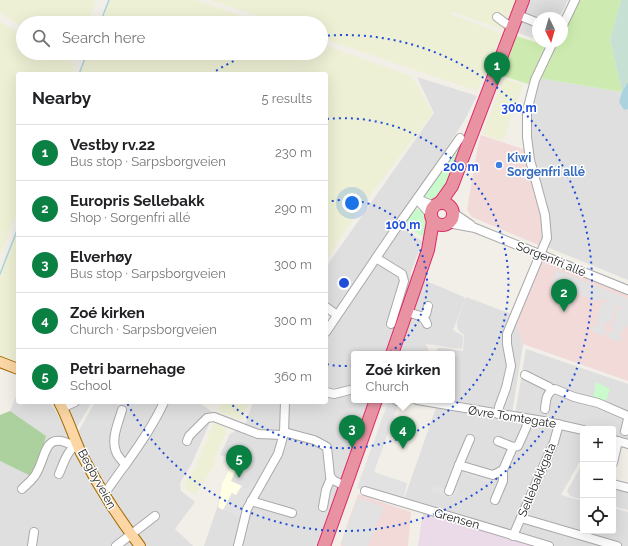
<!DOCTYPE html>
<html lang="en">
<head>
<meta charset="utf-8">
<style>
	body { margin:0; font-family:Raleway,sans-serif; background:#f2f2f2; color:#202124 }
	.controls { position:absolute; right:12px; bottom:12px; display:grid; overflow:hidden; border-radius:4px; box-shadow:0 4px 16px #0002 }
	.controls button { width:36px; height:36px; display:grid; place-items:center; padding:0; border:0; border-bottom:1px solid #e0e0e0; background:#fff; color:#202124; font:20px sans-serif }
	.compass { position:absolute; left:532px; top:12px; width:36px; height:36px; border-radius:50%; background:#fff; box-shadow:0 4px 16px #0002; rotate:175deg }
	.you { position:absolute; left:352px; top:203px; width:14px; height:14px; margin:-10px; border:3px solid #fff; border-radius:50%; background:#1a73e8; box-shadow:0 0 0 6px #1a73e833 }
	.badge { display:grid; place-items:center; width:26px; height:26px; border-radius:50%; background:#0b8043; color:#fff; font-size:13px; font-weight:700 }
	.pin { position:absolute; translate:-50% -33px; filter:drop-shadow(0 1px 2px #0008) }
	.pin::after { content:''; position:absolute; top:21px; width:14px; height:12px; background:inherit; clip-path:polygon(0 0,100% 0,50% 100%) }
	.popup { position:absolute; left:351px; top:351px; width:104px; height:52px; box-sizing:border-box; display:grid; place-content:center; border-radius:4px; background:#fff; filter:drop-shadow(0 1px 3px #0005); font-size:13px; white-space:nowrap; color:#757577 }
	.popup b { font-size:15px; color:#202124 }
	.popup::after { content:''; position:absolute; left:50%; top:100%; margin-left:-8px; border:8px solid transparent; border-top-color:#fff }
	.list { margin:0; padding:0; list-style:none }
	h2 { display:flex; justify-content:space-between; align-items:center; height:52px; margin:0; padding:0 16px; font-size:17px }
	h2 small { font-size:13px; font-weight:400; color:#757577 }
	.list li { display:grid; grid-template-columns:26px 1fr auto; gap:12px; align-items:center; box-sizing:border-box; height:56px; padding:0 16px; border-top:1px solid #e0e0e0 }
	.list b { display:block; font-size:15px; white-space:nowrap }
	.list p { margin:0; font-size:13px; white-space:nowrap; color:#757577 }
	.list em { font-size:13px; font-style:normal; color:#757577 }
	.icon { flex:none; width:22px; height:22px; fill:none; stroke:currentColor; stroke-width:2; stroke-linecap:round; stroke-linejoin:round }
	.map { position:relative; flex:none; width:628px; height:546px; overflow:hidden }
	.search { position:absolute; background:#fff; box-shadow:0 4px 16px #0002; left:16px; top:16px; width:312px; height:44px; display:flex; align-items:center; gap:10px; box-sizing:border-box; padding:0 14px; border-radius:22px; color:#757577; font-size:15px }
	.panel { position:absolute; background:#fff; box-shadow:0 4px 16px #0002; left:16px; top:72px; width:312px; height:332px; border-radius:4px }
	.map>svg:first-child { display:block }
	.residential { fill:#e0dfdf }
	.commercial { fill:#f2dad9 }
	.industrial { fill:#ebdbe8 }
	.education { fill:#ffffe5 }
	.farmland { fill:#eef0d5 }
	.grass { fill:#cdebb0 }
	.forest { fill:#add19e }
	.wetland { fill:#c6e0d4 }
	.park { fill:#c8facc }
	.parking { fill:#e2e2e2 }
	.water { fill:#aad3df }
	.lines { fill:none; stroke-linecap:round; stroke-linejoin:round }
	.stream { stroke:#aad3df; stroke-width:1.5 }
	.minor-casing { stroke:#a9a9a9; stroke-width:10 }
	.major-casing { stroke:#a06b00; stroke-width:12 }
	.highway-casing { stroke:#dc2a67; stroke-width:14 }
	.minor { stroke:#fff; stroke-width:8 }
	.major { stroke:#fcd6a4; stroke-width:10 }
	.highway { stroke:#e892a2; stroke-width:12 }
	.ring { fill:none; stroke:#1d4ed8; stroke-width:2; stroke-dasharray:2 4 }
	.shop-dot { fill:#3f7fe0; stroke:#fff; stroke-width:1.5 }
	.labels { text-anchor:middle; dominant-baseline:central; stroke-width:3; stroke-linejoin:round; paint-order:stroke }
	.shop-label { font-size:12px; font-weight:bold; fill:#366cbe; stroke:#fff; text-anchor:start }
	.street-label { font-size:12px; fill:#222; stroke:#fff }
	.centre { fill:#1d4ed8; stroke:#fff; stroke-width:2 }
	.ring-label { font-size:12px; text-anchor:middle; font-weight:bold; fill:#1d4ed8; stroke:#fff; stroke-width:3; stroke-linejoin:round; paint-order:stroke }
</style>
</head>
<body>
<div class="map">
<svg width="628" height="546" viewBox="0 0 628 546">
	<rect width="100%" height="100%" fill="#f2efe9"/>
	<g class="residential">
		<path d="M530,0H568L559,18H538V40L516,32Z"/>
		<path d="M417,77L477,96L464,121L396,224L400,228L421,240L422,243L410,274L464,297L465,300L453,330L463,336L462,349L426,344L430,354H354V400H370L317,546H204L217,508L222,483L234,459L220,455L230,434L245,425L253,402H326V322L331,324L339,313L326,304V267L434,113Z"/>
		<path d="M538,78L622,92L620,102L624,110L628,109V280L547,247L532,157L530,136V115Z"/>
		<path d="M466,297L514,315L523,344L512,413L459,404L451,400L452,354H434L438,348H443L463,351L464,335L459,331L457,327V322Z"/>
		<path d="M526,349L628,384V441L613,437V429H583V456L561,495L583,501V531H613V508L628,512V546H556L403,502L437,405L515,415Z"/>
		<path d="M18,391V402H50L73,441L95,402H198L211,411V420L191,465L180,483L181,491L195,502L175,529L193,546H0V461L35,477L46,436L10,411Z"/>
		<path d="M66,402H92L74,432Z"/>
		<path d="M583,462V500L570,496L567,491Z"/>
		<path d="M613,483L628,487V510L613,506Z"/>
	</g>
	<g class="commercial">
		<path d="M481,135L526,150L542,217L544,231L541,246L472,217L467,210L478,145Z"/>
		<path d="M540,255L628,290V381L523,344L514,315Z"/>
		<path d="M358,494L411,512L408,546H342L340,545Z"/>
	</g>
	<path class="industrial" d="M423,512L542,546H418Z"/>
	<path class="education" d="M230,468L235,471L231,481L242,486L236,496L232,493L223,510L218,507L222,483Z"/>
	<g class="farmland">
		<path d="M0,0H96L88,23H23V27L0,13Z"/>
		<path d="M109,0H196L262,23H100Z"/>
		<path d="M210,0H516L505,30L452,12L451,14L502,34L477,91L321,38V23H278Z"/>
		<path d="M0,22L23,35V53H55L75,65L72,74H18V209L0,255Z"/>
		<path d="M321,44L412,76L433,113L358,211L326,260V74H79L87,53H321Z"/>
		<path d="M504,78L523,85L503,141L482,134Z"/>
		<path d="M18,228V362L0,356V274Z"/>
		<path d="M222,402H248L241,420L218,411Z"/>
		<path d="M214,422L225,427L226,434L219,447L213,468L195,495L187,490L184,484L195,469Z"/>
	</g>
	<path class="grass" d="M575,0H621L610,40L622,92L538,78L528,84L503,76L516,36L551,47L553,42H562V26Z"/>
	<path class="forest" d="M10,411L46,436L35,478L0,461V415Z"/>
	<path class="wetland" d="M621,0H628V82L622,92L610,40Z"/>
	<g class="park">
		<path d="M460,145L461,147L443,197L434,202L424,196L425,193Z"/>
		<path d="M413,208L424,211L425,221L428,227L425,238L402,224Z"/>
		<path d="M596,382L610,389L605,404L593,400Z"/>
	</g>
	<g class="parking">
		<path d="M557,270L628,299V323L624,332L620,331L619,335L622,337L620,343L607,337L609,331L613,333L615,329L611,327L619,308L622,309L623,308L613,304L617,307L610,323L606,322L603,329L607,330L605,336L591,331L594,325L598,326L599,322L596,321L603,301L607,303L608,301L601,298L599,302L551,283Z"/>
		<path d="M389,400L399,402L374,472L407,483L403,501L357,488Z"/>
		<path d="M466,470L494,479L492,484L465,474Z"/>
		<path d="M251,481L256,484L239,517L223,510L232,493L236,495L241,487L247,490Z"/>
		<path d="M433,485L452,491L454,486L459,488L454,498L431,491Z"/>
		<path d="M358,498L384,507L368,546H345L341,544Z"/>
	</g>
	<path class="water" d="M628,82V109L624,110L619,102L622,92Z"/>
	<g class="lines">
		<g class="stream">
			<path d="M100,23L109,0"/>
			<path d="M79,74L87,53"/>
			<path d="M0,274L18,228"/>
		</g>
		<g class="minor-casing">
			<g id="minor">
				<path d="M518,15L538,23"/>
				<path d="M497,17L505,23L513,27"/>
				<path d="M562,27L575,0"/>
				<path d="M417,199L431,215"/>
				<path d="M420,200L434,206"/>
				<path d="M452,212L471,225"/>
				<path d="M448,223L475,228L628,290"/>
				<path d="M376,258L402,274L404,281L391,324"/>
				<path d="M326,307L337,315"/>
				<path d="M407,312C416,315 424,315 427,324"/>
				<path d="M422,317L426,314L428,306"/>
				<path d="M326,332L399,224L460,138"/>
				<path d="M525,375L549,387L552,390"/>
				<path d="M326,392L334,394L354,389"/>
				<path d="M417,400L543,421L583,430"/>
				<path d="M397,401V400"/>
				<path d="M62,408L75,402"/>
				<path d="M545,409C546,401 546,392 555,389L574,397L598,403L628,416"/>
				<path d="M122,410C118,424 110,440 117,454C119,458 123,461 125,465"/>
				<path d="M498,414L499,407L506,388L511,366L507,344V334L547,238L545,215L530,160L527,137V111L535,80L553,42"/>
				<path d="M625,431L628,419"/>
				<path d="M284,432L314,440L327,447L330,476L333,480L345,486"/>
				<path d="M470,439L459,465L493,475L503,470L513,447L518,446L526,428L528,419"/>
				<path d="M614,440L628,444"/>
				<path d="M187,441L189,436L207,418L214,417L258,434L283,435"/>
				<path d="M498,441L513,447"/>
				<path d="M613,463L618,441"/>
				<path d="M59,474C63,465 67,450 77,445"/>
				<path d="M613,484L628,488"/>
				<path d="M22,489C27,484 34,479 37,472C47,454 44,430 74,446"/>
				<path d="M365,491L549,546"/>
				<path d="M449,491L459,465"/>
				<path d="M104,494C112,484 118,474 126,464C140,444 154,424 164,402"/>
				<path d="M495,500L503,481V470"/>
				<path d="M251,501L292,513"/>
				<path d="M323,507L326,490L331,478"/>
				<path d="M521,518L617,546"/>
				<path d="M513,536L554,442L559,424"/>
				<path d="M32,546L34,532"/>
				<path d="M116,546L155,516"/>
				<path d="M238,546L247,509L278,454L281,444L284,432L285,402"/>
			</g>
		</g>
		<g class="major-casing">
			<g id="major">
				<path d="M0,362L18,369"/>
				<path d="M59,402C68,418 73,436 81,453C98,486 117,516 140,546"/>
			</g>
		</g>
		<g class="highway-casing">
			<g id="highway">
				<path d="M440,203L452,186L523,0"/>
				<circle cx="442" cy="214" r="11"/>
				<path d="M392,354L428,250L433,221"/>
				<path d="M324,546L376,400"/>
			</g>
		</g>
		<use href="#minor" class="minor"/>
		<use href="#major" class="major"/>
		<use href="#highway" class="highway"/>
	</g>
	<g class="ring">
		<path d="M326 202A83 83 0 1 1 326 364"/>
		<path d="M327 119A165 165 0 1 1 230 403"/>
		<path d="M211 74A248 248 0 0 1 251 53M322 36A248 248 0 1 1 127 403"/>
	</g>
	<circle class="shop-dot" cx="499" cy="165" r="4"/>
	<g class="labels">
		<g class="shop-label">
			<text x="507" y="158">Kiwi<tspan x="507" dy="14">Sorgenfri allé</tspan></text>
		</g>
		<g class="street-label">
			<text transform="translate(551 259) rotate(22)">Sorgenfri allé</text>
			<text transform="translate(512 417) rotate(9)">Øvre Tomtegate</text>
			<text transform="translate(97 479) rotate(61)">Begbyveien</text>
			<text transform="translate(537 480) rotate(-67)">Sellebakkgata</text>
			<text transform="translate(457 519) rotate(16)">Grensen</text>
		</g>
	</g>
	<circle cx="344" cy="283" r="6" class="centre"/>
	<g class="ring-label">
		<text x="519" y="112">300 m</text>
		<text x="461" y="171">200 m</text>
		<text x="403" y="229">100 m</text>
	</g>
</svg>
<div class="controls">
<button>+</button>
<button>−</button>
<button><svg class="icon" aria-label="locate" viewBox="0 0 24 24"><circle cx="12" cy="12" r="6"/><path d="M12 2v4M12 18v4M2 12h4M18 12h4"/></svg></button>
</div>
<svg class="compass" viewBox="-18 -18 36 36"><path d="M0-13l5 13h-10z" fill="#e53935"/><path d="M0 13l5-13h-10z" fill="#757577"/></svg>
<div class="you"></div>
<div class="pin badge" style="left:497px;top:85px">1</div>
<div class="pin badge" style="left:564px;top:312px">2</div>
<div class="pin badge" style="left:352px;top:448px">3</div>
<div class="pin badge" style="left:403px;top:449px">4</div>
<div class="popup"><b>Zoé kirken</b>Church</div>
<div class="pin badge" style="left:239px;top:478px">5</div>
<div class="search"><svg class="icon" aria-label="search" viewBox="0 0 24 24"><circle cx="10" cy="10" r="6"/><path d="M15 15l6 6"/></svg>Search here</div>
<section class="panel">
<h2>Nearby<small>5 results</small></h2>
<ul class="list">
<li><span class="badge">1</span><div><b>Vestby rv.22</b><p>Bus stop · Sarpsborgveien</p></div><em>230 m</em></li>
<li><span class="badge">2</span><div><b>Europris Sellebakk</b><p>Shop · Sorgenfri allé</p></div><em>290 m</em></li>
<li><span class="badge">3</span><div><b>Elverhøy</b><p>Bus stop · Sarpsborgveien</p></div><em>300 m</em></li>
<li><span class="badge">4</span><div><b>Zoé kirken</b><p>Church · Sarpsborgveien</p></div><em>300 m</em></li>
<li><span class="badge">5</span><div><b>Petri barnehage</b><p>School</p></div><em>360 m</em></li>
</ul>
</section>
</div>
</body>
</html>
